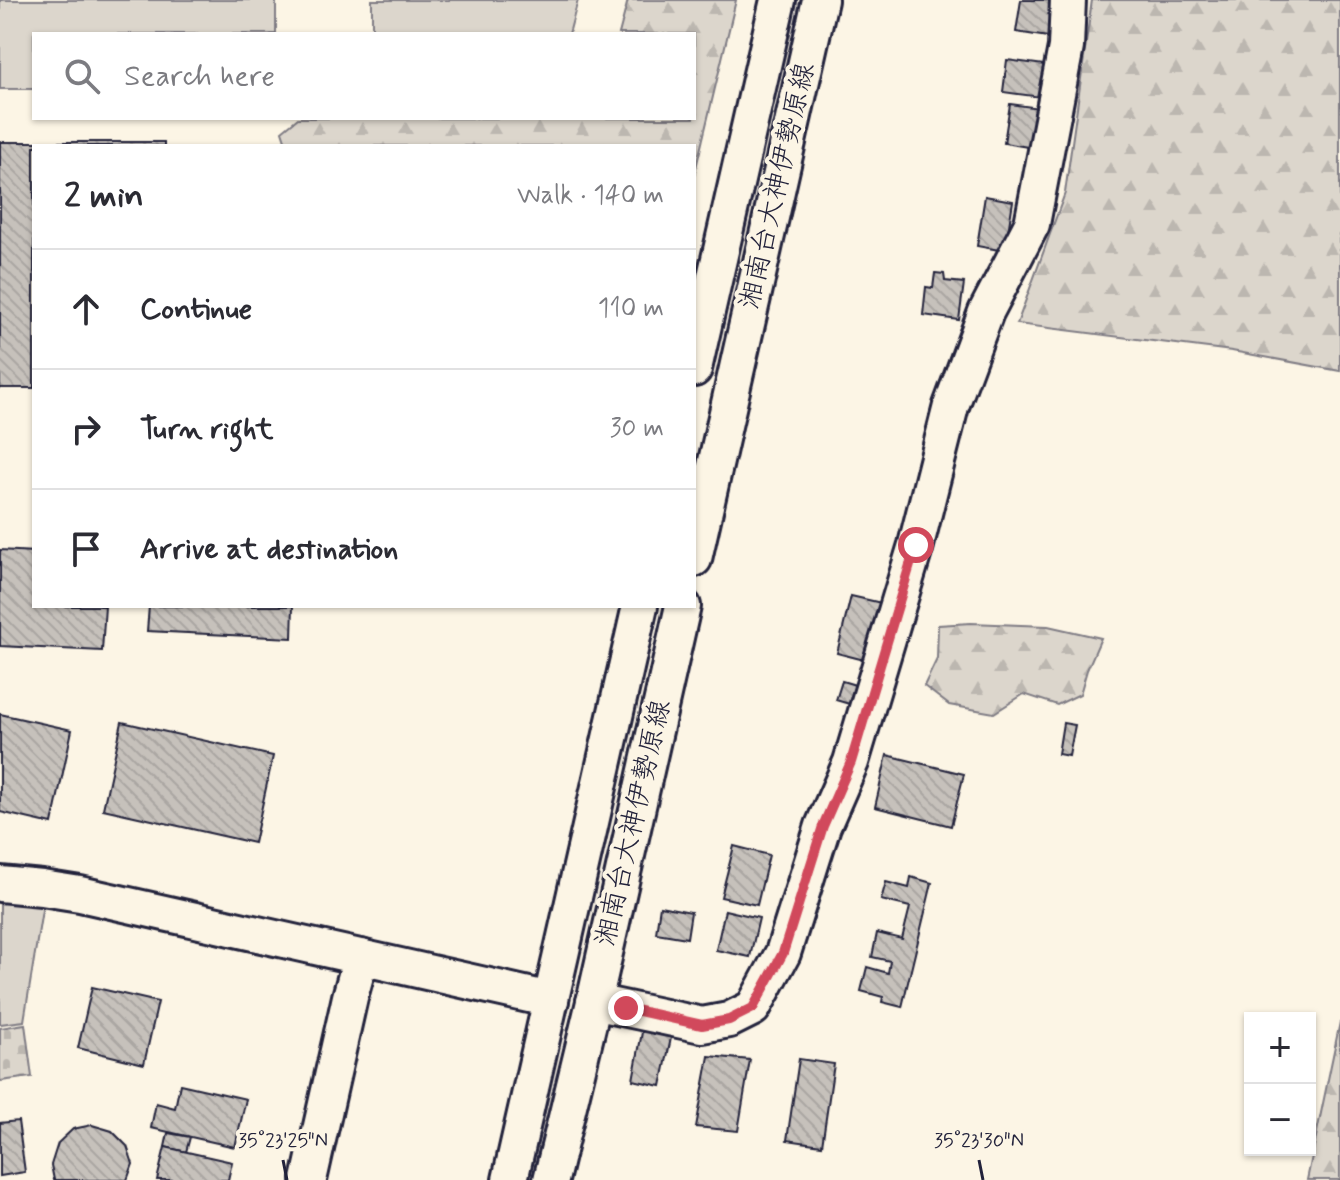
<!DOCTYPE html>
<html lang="en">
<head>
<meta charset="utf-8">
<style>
	body { margin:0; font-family:Mynerve,"Klee One",sans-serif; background:#f2f2f3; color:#2b2b33 }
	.controls { position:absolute; right:24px; bottom:24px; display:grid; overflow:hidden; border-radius:0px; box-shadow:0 2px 6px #0004 }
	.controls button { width:72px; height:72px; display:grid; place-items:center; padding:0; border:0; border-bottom:2px solid #e1e1e2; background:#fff; color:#2b2b33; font:40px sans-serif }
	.stop { position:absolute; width:24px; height:24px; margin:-18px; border:6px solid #d1495b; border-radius:50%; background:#fff }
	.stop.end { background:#d1495b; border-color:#fff; box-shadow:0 2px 8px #0008 }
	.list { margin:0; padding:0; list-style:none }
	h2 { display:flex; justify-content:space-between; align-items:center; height:104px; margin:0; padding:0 32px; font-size:34px }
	h2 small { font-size:26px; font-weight:400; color:#7c7c81 }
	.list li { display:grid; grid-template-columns:52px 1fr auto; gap:24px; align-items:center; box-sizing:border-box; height:120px; padding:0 32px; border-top:2px solid #e1e1e2 }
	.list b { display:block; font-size:30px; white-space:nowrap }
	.list em { font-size:26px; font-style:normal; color:#7c7c81 }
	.icon { flex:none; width:44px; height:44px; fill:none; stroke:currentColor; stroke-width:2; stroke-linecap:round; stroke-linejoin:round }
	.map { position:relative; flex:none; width:1340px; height:1180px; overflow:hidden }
	.search { position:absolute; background:#fff; box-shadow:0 2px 6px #0004; left:32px; top:32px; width:664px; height:88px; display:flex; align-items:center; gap:20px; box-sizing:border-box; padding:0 28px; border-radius:0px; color:#7c7c81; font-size:30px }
	.panel { position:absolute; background:#fff; box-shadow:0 2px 6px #0004; left:32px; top:144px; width:664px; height:464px; border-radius:0px }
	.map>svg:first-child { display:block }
	.forest { fill:url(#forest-firs); stroke:#7f7c84; stroke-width:2 }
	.cemetery { fill:url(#cemetery-stones); stroke:#7f7c84; stroke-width:2 }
	.green { fill:#dcd6cc; stroke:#7f7c84; stroke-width:2 }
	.building { fill:url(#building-back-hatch); stroke:#22223b; stroke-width:2 }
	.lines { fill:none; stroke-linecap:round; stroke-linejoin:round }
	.minor-casing { stroke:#22223b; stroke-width:40 }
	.minor { stroke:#fcf5e5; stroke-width:34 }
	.route { stroke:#d1495b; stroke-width:10 }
	.ticks { fill:none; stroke:#22223b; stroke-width:3 }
	.labels { text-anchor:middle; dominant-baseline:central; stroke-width:8; stroke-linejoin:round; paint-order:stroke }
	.street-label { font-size:28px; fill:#22223b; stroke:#fcf5e5 }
	.ticks-label { font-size:20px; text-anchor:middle; fill:#22223b; stroke:#fcf5e5; stroke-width:8; stroke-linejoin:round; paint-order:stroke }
</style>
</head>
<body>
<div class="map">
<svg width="1340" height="1180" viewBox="0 0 1340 1180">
	<defs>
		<pattern id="forest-firs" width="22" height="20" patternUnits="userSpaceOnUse" patternTransform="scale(2)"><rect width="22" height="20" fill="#dcd6cc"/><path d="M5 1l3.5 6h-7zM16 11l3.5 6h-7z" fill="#bcb7b0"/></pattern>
		<pattern id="cemetery-stones" width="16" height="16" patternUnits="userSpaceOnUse" patternTransform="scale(2)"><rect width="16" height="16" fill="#dcd6cc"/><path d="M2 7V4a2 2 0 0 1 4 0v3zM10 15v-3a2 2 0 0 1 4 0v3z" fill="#bcb7b0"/></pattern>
		<pattern id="building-back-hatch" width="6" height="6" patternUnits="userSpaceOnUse" patternTransform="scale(2)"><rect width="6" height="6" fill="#c6c1bb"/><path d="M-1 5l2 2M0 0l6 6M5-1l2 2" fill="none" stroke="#aaa6a2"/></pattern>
	</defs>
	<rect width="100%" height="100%" fill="#fcf5e5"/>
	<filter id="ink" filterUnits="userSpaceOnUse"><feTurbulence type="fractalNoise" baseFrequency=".0125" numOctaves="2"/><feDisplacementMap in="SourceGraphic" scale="16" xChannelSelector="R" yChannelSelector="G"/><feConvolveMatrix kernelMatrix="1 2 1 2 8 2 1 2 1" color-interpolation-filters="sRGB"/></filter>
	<g filter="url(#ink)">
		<g class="forest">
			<path d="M628,0H736L694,176V146H287L282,131L298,118H694V34H619Z"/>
			<path d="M1092,0H1340V371L1232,351L1017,324L1065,193Z"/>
			<path d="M971,623L1048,626L1101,638L1087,670L1080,694L1057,705L1024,694L994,713L949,705L924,686L937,659L938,625Z"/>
			<path d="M1340,1022V1180H1307Z"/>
		</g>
		<path class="cemetery" d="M25,1024L32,1077L0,1081V1028Z"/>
		<g class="green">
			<path d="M0,0H276V34H34V89H0Z"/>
			<path d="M372,0H578L569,34H376L372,30Z"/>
			<path d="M0,901L43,904L24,1021L0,1024Z"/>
		</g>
		<g class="building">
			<path d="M1021,0H1053L1048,37L1016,32Z"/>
			<path d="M1007,60L1052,66L1048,98L1003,92Z"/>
			<path d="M1010,104L1040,108L1034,148L1004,143Z"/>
			<path d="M0,142H164V146H34V388H0Z"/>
			<path d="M985,196L1013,201L1005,251L977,246Z"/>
			<path d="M935,273L944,274L945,281L964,283L959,320L923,315L926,287L933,288Z"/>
			<path d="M0,550L34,552V606H105L102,651L0,646Z"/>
			<path d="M851,596L890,605L876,663L837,653Z"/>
			<path d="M149,606H293L292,638L147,631Z"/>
			<path d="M842,681L862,687L856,706L836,700Z"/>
			<path d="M0,714L72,730L52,824L0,812Z"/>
			<path d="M122,722L273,756L254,843L103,809Z"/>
			<path d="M1063,723L1075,725L1069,756L1058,754Z"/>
			<path d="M887,755L964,774L951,826L875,807Z"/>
			<path d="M734,846L769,855L757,905L721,897Z"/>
			<path d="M911,877L932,883L902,1007L882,1002L883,997L861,991L867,967L888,973L890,961L872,957L877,933L902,939L910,907L881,900L886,882L909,888Z"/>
			<path d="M660,906L691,912L687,938L656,933Z"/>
			<path d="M725,910L759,918L750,957L716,950Z"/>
			<path d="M92,987L158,1002L144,1064L78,1048Z"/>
			<path d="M643,1027L672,1033L661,1086L633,1080Z"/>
			<path d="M709,1056L750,1060L738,1131L696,1127Z"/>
			<path d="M799,1059L834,1064L822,1145L787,1140Z"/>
			<path d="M180,1084L246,1099L235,1147L151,1128L156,1103L175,1108Z"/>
			<path d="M18,1121L25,1172L0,1176V1123Z"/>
			<path d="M92,1125L112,1131L127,1146L133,1164L127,1180H54L51,1165L58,1143L73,1129Z"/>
			<path d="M168,1133L190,1137L186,1152L165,1147Z"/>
			<path d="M165,1147L232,1162L228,1180H157Z"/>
		</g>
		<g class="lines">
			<g class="minor-casing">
				<g id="minor">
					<path d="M694,369L778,0"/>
					<path d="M694,559L820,0"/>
					<path d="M0,884L42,888L80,894L551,1000"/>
					<path d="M594,1002L702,1025L729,1020L753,1008L783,953L823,826L851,762L916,545L951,406L986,312L1032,224L1066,47L1068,0"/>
					<path d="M309,1180L350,997L361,957"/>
					<path d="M510,1180L640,606"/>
					<path d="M551,1180L594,1002L683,606"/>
				</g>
			</g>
			<use href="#minor" class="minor"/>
		</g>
	</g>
	<g class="lines" filter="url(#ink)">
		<path class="route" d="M626,1008L702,1025L729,1020L753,1008L783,953L823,826L851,762L916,545"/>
	</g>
	<path class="ticks" d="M283,1160L287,1180M979,1160L983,1180"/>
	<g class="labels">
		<g class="street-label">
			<text transform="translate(778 186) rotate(-77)">湘南台大神伊勢原線</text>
			<text transform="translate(634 823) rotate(-77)">湘南台大神伊勢原線</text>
		</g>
	</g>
	<g class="ticks-label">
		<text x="283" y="1147">35°23'25"N</text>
		<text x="979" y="1147">35°23'30"N</text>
	</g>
</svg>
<div class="controls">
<button>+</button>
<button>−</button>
</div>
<div class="stop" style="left:916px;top:545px"></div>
<div class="stop end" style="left:626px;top:1008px"></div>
<div class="search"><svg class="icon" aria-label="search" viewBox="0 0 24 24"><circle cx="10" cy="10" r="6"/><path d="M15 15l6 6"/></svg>Search here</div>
<section class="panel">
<h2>2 min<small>Walk · 140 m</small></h2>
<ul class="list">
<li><svg class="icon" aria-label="ahead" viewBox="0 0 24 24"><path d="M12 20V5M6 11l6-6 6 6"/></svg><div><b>Continue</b></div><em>110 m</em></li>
<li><svg class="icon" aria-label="right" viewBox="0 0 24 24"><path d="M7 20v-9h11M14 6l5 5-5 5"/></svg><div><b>Turn right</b></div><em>30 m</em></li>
<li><svg class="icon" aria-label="arrive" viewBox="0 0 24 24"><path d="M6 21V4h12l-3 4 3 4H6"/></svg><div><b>Arrive at destination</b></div></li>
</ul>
</section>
</div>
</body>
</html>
